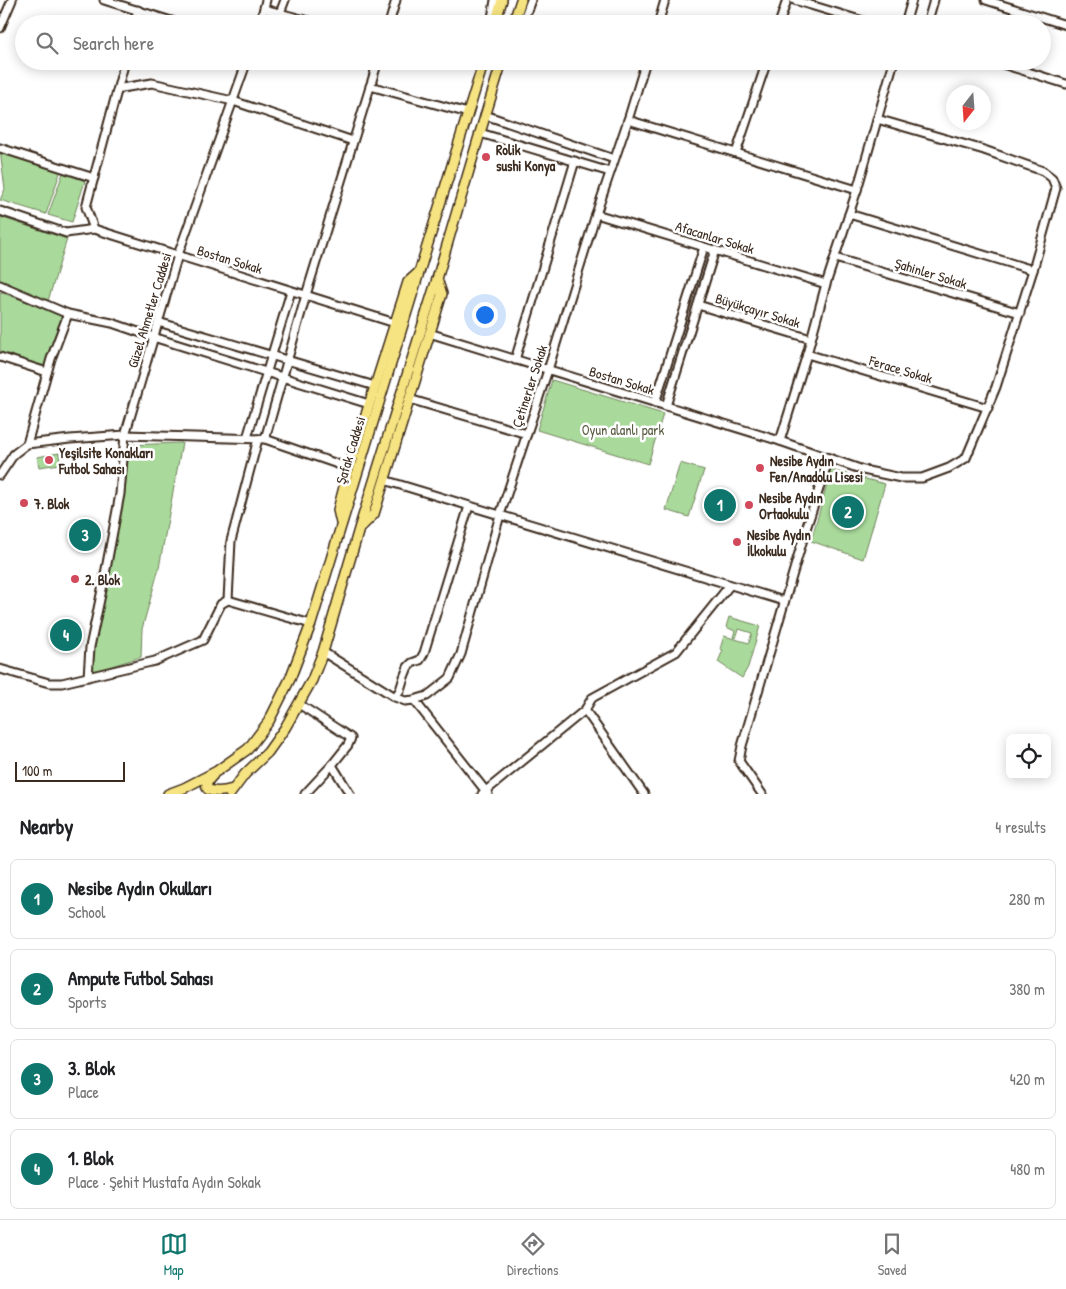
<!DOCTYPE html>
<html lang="en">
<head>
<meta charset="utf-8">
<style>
	body { margin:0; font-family:"Patrick Hand",sans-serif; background:#f6f6f6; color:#202124 }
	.controls { position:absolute; right:15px; bottom:15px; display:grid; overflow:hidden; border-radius:8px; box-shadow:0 2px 12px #0003 }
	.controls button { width:45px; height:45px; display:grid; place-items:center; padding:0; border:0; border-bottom:1px solid #e0e0e0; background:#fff; color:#202124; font:25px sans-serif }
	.compass { position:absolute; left:946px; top:85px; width:45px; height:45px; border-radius:50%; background:#fff; box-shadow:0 2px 12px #0003; rotate:197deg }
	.scale { position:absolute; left:15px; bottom:12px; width:110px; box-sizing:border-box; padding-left:5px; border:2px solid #3b2a1e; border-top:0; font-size:14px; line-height:18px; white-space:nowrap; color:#3b2a1e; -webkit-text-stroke:4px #fff; paint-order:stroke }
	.you { position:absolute; left:484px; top:314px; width:18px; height:18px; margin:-12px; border:4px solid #fff; border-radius:50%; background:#1a73e8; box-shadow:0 0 0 8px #1a73e833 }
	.badge { display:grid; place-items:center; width:32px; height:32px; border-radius:50%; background:#0f766e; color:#fff; font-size:16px; font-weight:700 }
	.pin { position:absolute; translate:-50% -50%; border:2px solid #fff; box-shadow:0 1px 5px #0006 }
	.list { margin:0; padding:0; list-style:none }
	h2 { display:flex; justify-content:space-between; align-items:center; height:65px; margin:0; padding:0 20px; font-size:21px }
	h2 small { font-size:16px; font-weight:400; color:#757577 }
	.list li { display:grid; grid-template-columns:32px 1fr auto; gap:15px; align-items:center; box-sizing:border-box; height:80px; margin:0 10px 10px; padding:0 10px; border:1px solid #e0e0e0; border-radius:8px }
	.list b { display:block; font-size:19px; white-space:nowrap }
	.list p { margin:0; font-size:16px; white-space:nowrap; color:#757577 }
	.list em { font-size:16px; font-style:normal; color:#757577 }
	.icon { flex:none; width:28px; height:28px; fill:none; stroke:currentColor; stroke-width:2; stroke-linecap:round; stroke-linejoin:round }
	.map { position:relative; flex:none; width:1066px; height:794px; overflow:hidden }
	.search { position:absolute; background:#fff; box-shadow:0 2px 12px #0003; left:15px; right:15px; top:15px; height:55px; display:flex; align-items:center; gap:12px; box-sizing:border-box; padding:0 18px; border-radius:28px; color:#757577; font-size:19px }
	.sheet { height:425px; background:#fff }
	nav { display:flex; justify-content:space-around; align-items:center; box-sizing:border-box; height:70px; border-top:1px solid #e0e0e0; background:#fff; font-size:14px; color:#757577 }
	nav a { display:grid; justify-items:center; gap:2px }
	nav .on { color:#0f766e }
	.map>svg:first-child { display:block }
	.green { fill:#a9da9b; stroke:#72825c }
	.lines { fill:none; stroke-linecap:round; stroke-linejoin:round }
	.minor-casing { stroke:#3b2a1e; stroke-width:11 }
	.major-casing { stroke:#3b2a1e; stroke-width:12 }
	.minor { stroke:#fff; stroke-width:7 }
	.major { stroke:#f6e381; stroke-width:9 }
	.poi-dot { fill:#d1495b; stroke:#fff; stroke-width:2 }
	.labels { text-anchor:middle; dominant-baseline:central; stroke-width:5; stroke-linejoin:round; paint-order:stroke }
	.poi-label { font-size:14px; font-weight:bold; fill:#3b2a1e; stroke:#fff; text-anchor:start }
	.street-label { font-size:14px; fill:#3b2a1e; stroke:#fff }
	.park-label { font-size:14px; fill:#5c5f44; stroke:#fff }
</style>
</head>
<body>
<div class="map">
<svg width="1066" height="794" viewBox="0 0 1066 794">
	<rect width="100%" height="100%" fill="#fff"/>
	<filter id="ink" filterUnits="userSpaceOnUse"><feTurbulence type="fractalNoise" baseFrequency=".02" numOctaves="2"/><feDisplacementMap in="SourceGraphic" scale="10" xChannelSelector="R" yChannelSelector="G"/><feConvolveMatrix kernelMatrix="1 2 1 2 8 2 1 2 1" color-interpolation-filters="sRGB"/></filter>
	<g filter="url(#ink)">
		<g class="green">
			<path d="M0,150L61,170L46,214L0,200L5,189Z"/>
			<path d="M63,173L85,181L72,222L48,215Z"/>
			<path d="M0,217L67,239L48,301L0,286Z"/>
			<path d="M0,292L61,314L64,319L47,365L42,366L0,352Z"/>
			<path d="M552,380L663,414L648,464L537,430Z"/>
			<path d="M182,443L159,568L142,629L141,657L92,672L93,647L128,445Z"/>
			<path d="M59,453L60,464L39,467L37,457Z"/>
			<path d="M680,463L704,470L689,517L666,510Z"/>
			<path d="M831,470L885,484L863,559L811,541Z"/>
			<path d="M729,617L760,626L748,667L742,678L718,662L723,650L720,649L724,636L749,643L752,633L739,629L736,638L733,637L735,631L726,627Z"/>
		</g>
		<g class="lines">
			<g class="minor-casing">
				<g id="minor">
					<path d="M104,0L181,24"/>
					<path d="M794,0L873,24"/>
					<path d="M986,0L1066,25"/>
					<path d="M264,9L320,24"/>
					<path d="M280,13L285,0"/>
					<path d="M134,24L138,10"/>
					<path d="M260,24L266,0"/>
					<path d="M389,24L396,0"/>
					<path d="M491,24L495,0"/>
					<path d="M522,24L531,0"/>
					<path d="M658,24L665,0"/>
					<path d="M779,24L787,0"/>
					<path d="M905,24L912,0"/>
					<path d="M927,24L934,0"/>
					<path d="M0,28L12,0"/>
					<path d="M993,61L1066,84"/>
					<path d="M370,86L468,113"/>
					<path d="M117,91L122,88L152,83L233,101L353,141"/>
					<path d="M485,115L614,159"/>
					<path d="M628,120L857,190"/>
					<path d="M480,133L610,172"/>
					<path d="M0,148L94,178"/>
					<path d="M736,153L767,61"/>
					<path d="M0,211L66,233L94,229L395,323"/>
					<path d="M596,214L826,284"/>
					<path d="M849,214L1033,270"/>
					<path d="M94,229L86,207L125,61"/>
					<path d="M835,258L1020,313"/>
					<path d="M0,285L68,314L112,323L153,337L369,404"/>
					<path d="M698,305L811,339"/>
					<path d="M158,322L375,386"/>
					<path d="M429,333L780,441L863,470L901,478H922L949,468L966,458L996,387L1033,270L1056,188L1052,178L1043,171L984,150L877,119"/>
					<path d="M807,354L988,408"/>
					<path d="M0,357L47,372"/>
					<path d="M515,360L575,161"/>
					<path d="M409,399L527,434"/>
					<path d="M655,403L704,247"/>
					<path d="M666,406L715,250"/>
					<path d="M247,438L291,291"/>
					<path d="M265,439L306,295L378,61"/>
					<path d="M780,441L807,354L826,284L857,190L894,61"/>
					<path d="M27,444L51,359L68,314"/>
					<path d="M0,475L14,454L27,444L70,439L125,435L178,255L247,61"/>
					<path d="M384,480L784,601"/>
					<path d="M228,600L231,541L258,439"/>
					<path d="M323,652L395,697L405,701L414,700L427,696L450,678L461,654L500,515L548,370L596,214L628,120L646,61"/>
					<path d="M0,669L49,683H62L155,661L203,640L221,604L228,600L311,624"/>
					<path d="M88,677L90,647L103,585L120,494L125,435L265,439L349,468"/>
					<path d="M395,697L400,690L404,677L408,667L412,663L420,660L424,653L469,506"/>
					<path d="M414,700L488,794"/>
					<path d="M299,704L351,738L348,745L332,765L350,794"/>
					<path d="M305,794L332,765"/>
					<path d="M482,794L585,710"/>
					<path d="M644,794L585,710L592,698L676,652L730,585"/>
					<path d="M762,794L739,761L742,746L806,529L829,458"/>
				</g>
			</g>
			<g class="major-casing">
				<g id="major">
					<path d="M495,24L502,0"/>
					<path d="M513,24L521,0"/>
					<path d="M341,523L338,510L349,468L408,282L418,273"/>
					<path d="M361,527L374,514L442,294L437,279"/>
					<path d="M213,775C195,794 219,793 233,789"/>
					<path d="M168,794L184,788L217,771L248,749L269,721L290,679L311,624L484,61"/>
					<path d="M230,794L245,774L268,752L285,728L312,680L323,652L359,529L437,279L480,133L502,61"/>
				</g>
			</g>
			<use href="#minor" class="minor"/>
			<use href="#major" class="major"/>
		</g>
	</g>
	<g class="poi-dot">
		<circle cx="486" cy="157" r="5"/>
		<circle cx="49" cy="460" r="5"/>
		<circle cx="760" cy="468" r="5"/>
		<circle cx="24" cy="503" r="5"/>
		<circle cx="749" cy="505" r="5"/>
		<circle cx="737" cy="542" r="5"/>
		<circle cx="75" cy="579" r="5"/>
	</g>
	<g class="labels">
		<g class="poi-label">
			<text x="496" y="149">Rolik<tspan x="496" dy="16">sushi Konya</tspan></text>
			<text x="59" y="452">Yeşilsite Konakları<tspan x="59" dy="16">Futbol Sahası</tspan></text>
			<text x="770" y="460">Nesibe Aydın<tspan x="770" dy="16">Fen/Anadolu Lisesi</tspan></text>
			<text x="759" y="497">Nesibe Aydın<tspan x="759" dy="16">Ortaokulu</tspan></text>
			<text x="34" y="503">7. Blok</text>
			<text x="747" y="534">Nesibe Aydın<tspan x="747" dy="16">İlkokulu</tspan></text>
			<text x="85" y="579">2. Blok</text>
		</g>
		<g class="street-label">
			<text transform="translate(715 237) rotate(17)">Afacanlar Sokak</text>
			<text transform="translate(230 259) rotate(17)">Bostan Sokak</text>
			<text transform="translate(931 273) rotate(17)">Şahinler Sokak</text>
			<text transform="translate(149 310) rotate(-73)">Güzel Ahmetler Caddesi</text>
			<text transform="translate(758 310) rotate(17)">Büyükçayır Sokak</text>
			<text transform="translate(901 369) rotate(17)">Ferace Sokak</text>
			<text transform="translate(622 380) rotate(17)">Bostan Sokak</text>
			<text transform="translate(529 386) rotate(-72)">Çetinerler Sokak</text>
			<text transform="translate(350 450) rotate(-73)">Şafak Caddesi</text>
		</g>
		<g class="park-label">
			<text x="623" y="429">Oyun alanlı park</text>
		</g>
	</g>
</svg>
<div class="controls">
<button><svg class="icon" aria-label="locate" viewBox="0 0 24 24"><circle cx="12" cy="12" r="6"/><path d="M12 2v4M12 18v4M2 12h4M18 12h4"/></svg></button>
</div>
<svg class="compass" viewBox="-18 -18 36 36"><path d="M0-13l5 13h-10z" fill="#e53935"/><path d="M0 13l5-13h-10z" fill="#757577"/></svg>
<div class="scale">100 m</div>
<div class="you"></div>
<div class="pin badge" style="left:720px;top:505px">1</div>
<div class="pin badge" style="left:848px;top:512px">2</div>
<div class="pin badge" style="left:85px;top:535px">3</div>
<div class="pin badge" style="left:66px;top:635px">4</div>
<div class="search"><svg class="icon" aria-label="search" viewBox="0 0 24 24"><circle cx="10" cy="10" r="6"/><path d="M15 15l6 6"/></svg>Search here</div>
</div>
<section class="sheet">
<h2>Nearby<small>4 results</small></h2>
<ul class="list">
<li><span class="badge">1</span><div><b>Nesibe Aydın Okulları</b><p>School</p></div><em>280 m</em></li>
<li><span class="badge">2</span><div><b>Ampute Futbol Sahası</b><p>Sports</p></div><em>380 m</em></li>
<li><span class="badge">3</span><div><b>3. Blok</b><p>Place</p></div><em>420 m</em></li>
<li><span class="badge">4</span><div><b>1. Blok</b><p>Place · Şehit Mustafa Aydın Sokak</p></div><em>480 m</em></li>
</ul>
</section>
<nav>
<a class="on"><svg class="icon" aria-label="map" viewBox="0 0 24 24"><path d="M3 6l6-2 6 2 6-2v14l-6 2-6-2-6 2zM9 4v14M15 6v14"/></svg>Map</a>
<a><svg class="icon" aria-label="directions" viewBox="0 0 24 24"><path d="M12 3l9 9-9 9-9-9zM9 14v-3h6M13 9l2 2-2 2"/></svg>Directions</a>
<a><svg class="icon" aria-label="saved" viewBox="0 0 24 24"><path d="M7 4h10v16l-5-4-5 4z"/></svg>Saved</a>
</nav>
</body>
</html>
